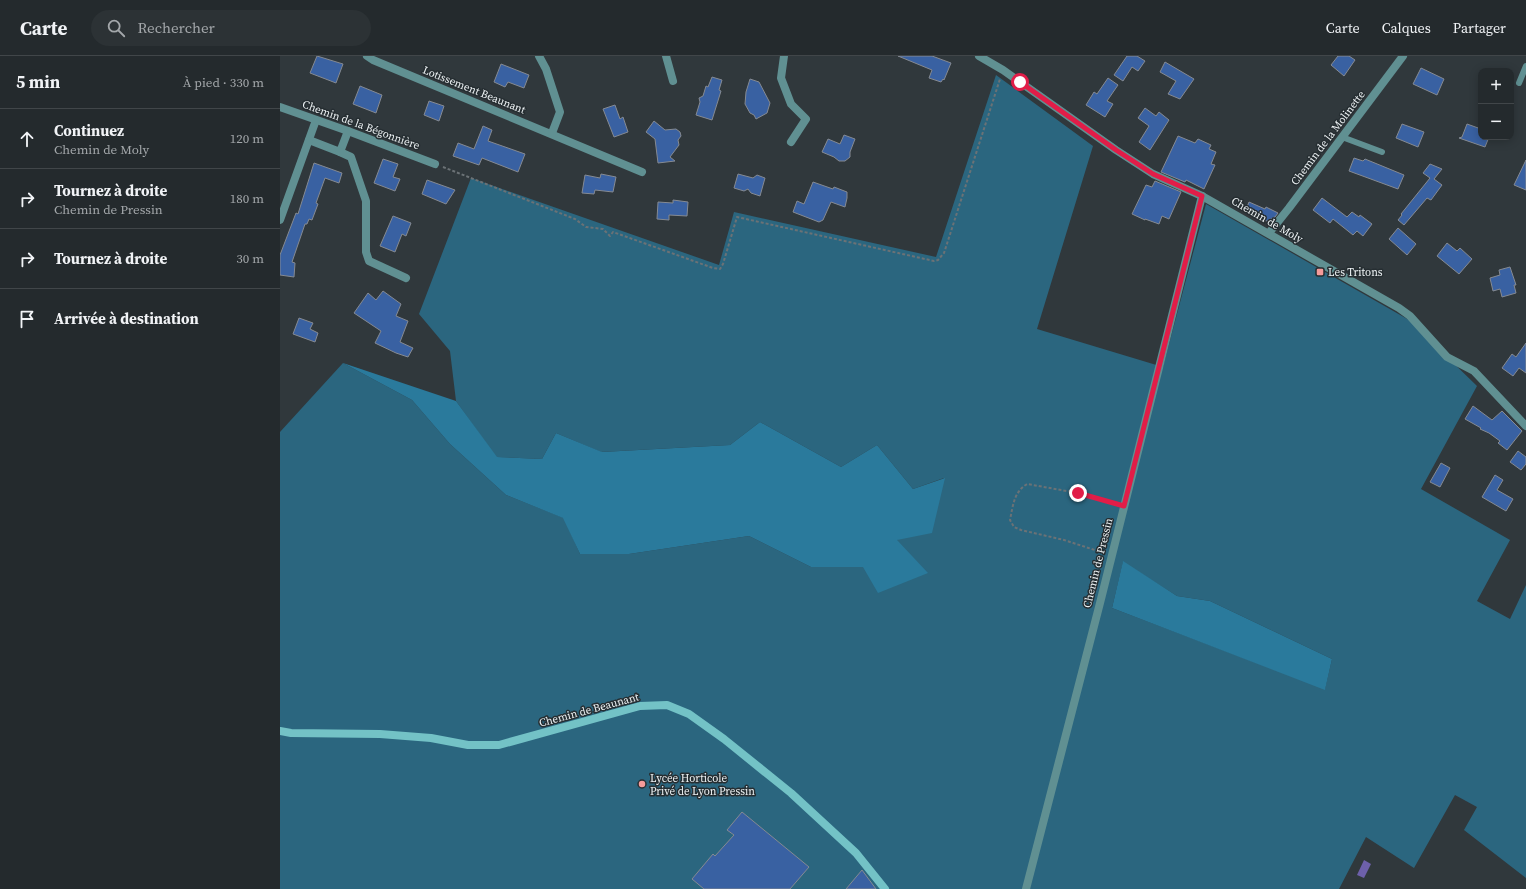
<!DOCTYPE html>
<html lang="fr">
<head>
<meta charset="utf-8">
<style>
	body { margin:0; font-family:"Source Serif 4",serif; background:#2c3235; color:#f1f3f6 }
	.controls { position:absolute; right:12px; top:12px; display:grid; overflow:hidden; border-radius:8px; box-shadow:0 2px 10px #0003 }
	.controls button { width:36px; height:36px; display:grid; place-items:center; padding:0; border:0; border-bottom:1px solid #414649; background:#242a2d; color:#f1f3f6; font:20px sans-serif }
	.stop { position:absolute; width:12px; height:12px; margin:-9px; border:3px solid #e11d48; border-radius:50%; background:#fff }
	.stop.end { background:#e11d48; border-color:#fff; box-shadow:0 1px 4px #0008 }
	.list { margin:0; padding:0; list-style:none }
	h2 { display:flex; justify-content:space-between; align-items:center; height:52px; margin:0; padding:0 16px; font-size:17px }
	h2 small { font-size:13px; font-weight:400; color:#a3a7aa }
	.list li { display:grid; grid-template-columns:26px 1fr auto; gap:12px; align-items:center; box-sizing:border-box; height:60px; padding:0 16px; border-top:1px solid #414649 }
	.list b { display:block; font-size:15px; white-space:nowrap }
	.list p { margin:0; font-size:13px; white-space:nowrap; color:#a3a7aa }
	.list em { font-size:13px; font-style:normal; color:#a3a7aa }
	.icon { flex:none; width:22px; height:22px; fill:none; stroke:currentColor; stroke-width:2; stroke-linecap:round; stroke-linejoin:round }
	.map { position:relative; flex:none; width:1246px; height:833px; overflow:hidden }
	header { display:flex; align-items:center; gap:24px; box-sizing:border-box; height:56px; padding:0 20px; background:#242a2d; border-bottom:1px solid #414649 }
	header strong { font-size:19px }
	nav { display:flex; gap:22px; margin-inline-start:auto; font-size:14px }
	.search { width:280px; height:36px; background:#2c3235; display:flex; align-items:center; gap:10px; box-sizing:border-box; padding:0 14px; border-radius:22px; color:#a3a7aa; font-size:15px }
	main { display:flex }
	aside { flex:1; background:#242a2d }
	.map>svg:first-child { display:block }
	.green { fill:#2b667f; fill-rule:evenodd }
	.forest { fill:#2a7a9c }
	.water { fill:#6d60aa }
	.building { fill:#3961a2; stroke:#858a92 }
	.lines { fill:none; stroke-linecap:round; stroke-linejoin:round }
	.path { stroke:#6b7276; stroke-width:2; stroke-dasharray:3 2; stroke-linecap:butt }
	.lane { stroke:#609092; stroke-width:6 }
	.street { stroke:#609092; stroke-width:8 }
	.secondary { stroke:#73c2c6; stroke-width:8 }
	.route { stroke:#e11d48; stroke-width:5 }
	.poi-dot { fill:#f59b9a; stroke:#262e32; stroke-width:1.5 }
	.labels { text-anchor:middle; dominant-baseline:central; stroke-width:3; stroke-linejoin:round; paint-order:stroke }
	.street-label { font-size:11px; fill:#edf2f4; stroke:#262e32 }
	.poi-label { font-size:11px; fill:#edf2f4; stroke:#262e32; text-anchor:start }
</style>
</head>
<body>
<header>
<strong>Carte</strong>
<div class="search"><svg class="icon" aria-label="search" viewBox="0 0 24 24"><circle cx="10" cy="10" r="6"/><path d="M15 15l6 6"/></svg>Rechercher</div>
<nav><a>Carte</a><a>Calques</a><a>Partager</a></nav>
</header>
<main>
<aside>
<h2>5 min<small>À pied · 330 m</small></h2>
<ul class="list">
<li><svg class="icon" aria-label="ahead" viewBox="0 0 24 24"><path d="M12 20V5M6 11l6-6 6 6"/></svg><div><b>Continuez</b><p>Chemin de Moly</p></div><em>120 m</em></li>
<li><svg class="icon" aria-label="right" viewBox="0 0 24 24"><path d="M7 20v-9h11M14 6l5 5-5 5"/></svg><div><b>Tournez à droite</b><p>Chemin de Pressin</p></div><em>180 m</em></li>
<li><svg class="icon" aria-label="right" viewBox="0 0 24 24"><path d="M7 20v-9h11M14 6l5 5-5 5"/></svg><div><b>Tournez à droite</b></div><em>30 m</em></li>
<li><svg class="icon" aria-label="arrive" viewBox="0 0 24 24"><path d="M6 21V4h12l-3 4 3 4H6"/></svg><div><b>Arrivée à destination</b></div></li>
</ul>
</aside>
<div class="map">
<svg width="1246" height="833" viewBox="0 0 1246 833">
	<rect width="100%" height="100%" fill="#30383c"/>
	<path class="green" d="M716,19L813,90L757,273L883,311L926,148L1129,264L1197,330L1141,433L1230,484L1197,545L1230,563L1246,529V822L1184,774L1197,751L1175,739L1134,812L1086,781L1059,833H0V376L63,307L132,344L170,388L226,439L284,462L300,498H349L469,480L531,511H583L617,484L664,422L633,433L597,389L561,411L480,366L450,389L321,396L276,377L262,403L216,401L176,345L170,295L139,258L191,122L439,209L454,156L656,201ZM843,506L897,540L930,545L1052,603L1045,633L832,552Z"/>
	<g class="forest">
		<path d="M63,307L176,345L217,401L262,403L276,377L322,396L450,389L480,366L561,411L597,389L633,433L665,422L652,477L617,484L648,517L598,537L583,511H531L469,480L349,498H300L283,462L226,439L170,388L132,344Z"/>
		<path d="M843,505L897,540L930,545L1052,603L1045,634L832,552Z"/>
	</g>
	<path class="water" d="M1084,804L1091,808L1084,822L1077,819Z"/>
	<g class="building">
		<path d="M37,0L63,8L56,27L30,17Z"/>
		<path d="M618,0H652L671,7L664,24L663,23L661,26L649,22L652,14Z"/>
		<path d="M847,0H857L865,5L858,15L852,11L843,25L834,19Z"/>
		<path d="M1058,0H1069L1075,4L1064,20L1051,9Z"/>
		<path d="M885,6L914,23L900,43L888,38L896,25L880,16Z"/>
		<path d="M221,8L249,19L244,32L228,26L225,31L214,26Z"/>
		<path d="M1141,12L1164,23L1157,39L1133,28Z"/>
		<path d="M432,21L442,24L439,34L441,35L432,64L416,59L420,46L419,42L423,40L426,30L428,31Z"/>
		<path d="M828,22L838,29L827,45L833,48L825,61L806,49L814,36L817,38Z"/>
		<path d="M470,23L479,26L490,47L487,57L476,63L474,59L470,57L465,48L466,36Z"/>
		<path d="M80,30L102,39L96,57L73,48Z"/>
		<path d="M149,45L164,50L159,65L144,59Z"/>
		<path d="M335,49L340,63L343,61L348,76L334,81L323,53Z"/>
		<path d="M865,52L876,60L879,56L889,64L870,94L859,86L869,70L858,62Z"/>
		<path d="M374,65L385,74L396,73L400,76L401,80L398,84L399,89L390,101L395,105L378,107L375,83L366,76Z"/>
		<path d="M1122,68L1144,76L1138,91L1116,82Z"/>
		<path d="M1187,68L1201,73V81H1209L1205,91L1179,82L1182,81Z"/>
		<path d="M203,70L212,74L208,85L245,98L238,116L202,102L199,109L173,100L178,87L194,93Z"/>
		<path d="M564,79L575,83L570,96V101L565,105H559L554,101L542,96L548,83L560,88Z"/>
		<path d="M898,80L915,87L918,83L931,89L929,93L936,96L931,108L935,109L924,133L906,124L905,126L881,116Z"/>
		<path d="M1074,102L1083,105L1085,103L1124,119L1118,133L1069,115Z"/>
		<path d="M103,103L118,108L113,121L120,123L115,135L94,127Z"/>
		<path d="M1246,104V134L1234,129Z"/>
		<path d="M34,107L62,117L59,127L45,122L36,147L38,148L32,164L29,163L27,168H25L12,206L15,207L14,221L0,219V199L16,157L18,158Z"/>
		<path d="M1150,108L1162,113L1154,123L1162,129L1151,144L1147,142L1124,169L1118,164L1122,159L1121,158L1150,122L1143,117Z"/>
		<path d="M321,118L336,121L333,136L315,134L314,138L302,137L305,119L320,122Z"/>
		<path d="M458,118L473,122L477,119L485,122L480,140L471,137L468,133L464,135L454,132Z"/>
		<path d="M147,124L175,134L166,148L142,138Z"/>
		<path d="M875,125L901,136L889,163L882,160L879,168L865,163V164L852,158L866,129L872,131Z"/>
		<path d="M533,126L553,133L554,131L567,136V142L565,151L551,146L543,164L539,166L513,156L517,145L524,148Z"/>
		<path d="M1042,142L1067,161L1072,156L1079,161L1080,159L1092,168L1083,180L1077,175L1073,179L1053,163L1050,167L1033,154Z"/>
		<path d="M393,144L408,146L407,160L389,159V164L377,163L378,146L393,147Z"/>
		<path d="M969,146L985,153L986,151L998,157L995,161L987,165L979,164L965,156Z"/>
		<path d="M113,160L131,167L126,180L122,178L115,196L100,190Z"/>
		<path d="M1118,172L1136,188L1127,199L1109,183Z"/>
		<path d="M1167,187L1177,195L1180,192L1192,203L1179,218L1157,200Z"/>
		<path d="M1230,211L1236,229H1234L1236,237L1222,241L1220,233L1213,235L1210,222L1220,219L1219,214Z"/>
		<path d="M103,235L121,248L116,260L128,265L120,286L133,292L128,301L116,297L95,287L101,275L74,257L88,237L96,244Z"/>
		<path d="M19,262L33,267L30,273L38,277L35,286L13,278Z"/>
		<path d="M1246,287V317L1239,312L1233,320L1222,312L1232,298L1236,301Z"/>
		<path d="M1193,350L1212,364L1222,355L1242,375L1227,394L1218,387L1220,385L1209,377L1200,373L1201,372L1185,363Z"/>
		<path d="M1238,395L1246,401V408L1241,414L1230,406Z"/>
		<path d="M1161,407L1170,412L1160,431L1150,426Z"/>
		<path d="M1215,419L1223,424L1217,434L1233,443L1226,455L1202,441Z"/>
		<path d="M462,756L529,811L510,833H424L412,823L433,798L435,800L454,779L447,774Z"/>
		<path d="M582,814L596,833H566Z"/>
	</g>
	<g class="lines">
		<g class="path">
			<path d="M163,111L295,163L306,171L323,173L330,180L333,176L433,212L440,213L443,208L457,161L654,205L658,204L664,197L720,23"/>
			<path d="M824,497L784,484L741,474L734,471L730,464C733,449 734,436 747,428L798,437L835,448"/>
		</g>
		<g class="lane">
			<path d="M1239,27L1246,10"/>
			<path d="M1062,81L1102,96"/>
		</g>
		<g class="street">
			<path d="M87,0L93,4L362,116"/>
			<path d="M259,0L266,13L280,56L272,77"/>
			<path d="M386,0L393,25"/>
			<path d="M504,0L501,22L511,48L526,63L511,86"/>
			<path d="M699,0L723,14L836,94L873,118L922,140L1119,252L1130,260L1167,301L1194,315L1246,370"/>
			<path d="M0,51L68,75L155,108"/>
			<path d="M29,84L60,96L68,75"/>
			<path d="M60,96L71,101L86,145V196L89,205L126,222"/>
			<path d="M0,164L36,64"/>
			<path d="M989,177L1009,152L1123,0"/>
			<path d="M746,833L820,547L922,140"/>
		</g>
		<path class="secondary" d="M0,675L11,677L100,678L151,682L188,689H219L360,650L387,649L409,658L444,683L511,737L576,797L605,833"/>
	</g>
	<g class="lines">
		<path class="route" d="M740,26L836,94L873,118L922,140L844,450L798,437"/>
	</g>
	<g class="poi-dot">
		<rect x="1036" y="212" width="8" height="8" rx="2"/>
		<circle cx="362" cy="728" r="4"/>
	</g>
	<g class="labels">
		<g class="street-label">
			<text transform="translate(194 34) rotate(22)">Lotissement Beaunant</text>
			<text transform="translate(81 69) rotate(20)">Chemin de la Bégonnière</text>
			<text transform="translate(1048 82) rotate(-53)">Chemin de la Molinette</text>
			<text transform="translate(987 164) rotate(30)">Chemin de Moly</text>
			<text transform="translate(818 507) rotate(-76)">Chemin de Pressin</text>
			<text transform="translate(309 654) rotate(-15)">Chemin de Beaunant</text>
		</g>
		<g class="poi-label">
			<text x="1048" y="216">Les Tritons</text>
			<text x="370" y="722">Lycée Horticole<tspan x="370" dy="13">Privé de Lyon Pressin</tspan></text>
		</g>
	</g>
</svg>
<div class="controls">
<button>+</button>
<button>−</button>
</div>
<div class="stop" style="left:740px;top:26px"></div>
<div class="stop end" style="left:798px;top:437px"></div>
</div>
</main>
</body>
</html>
